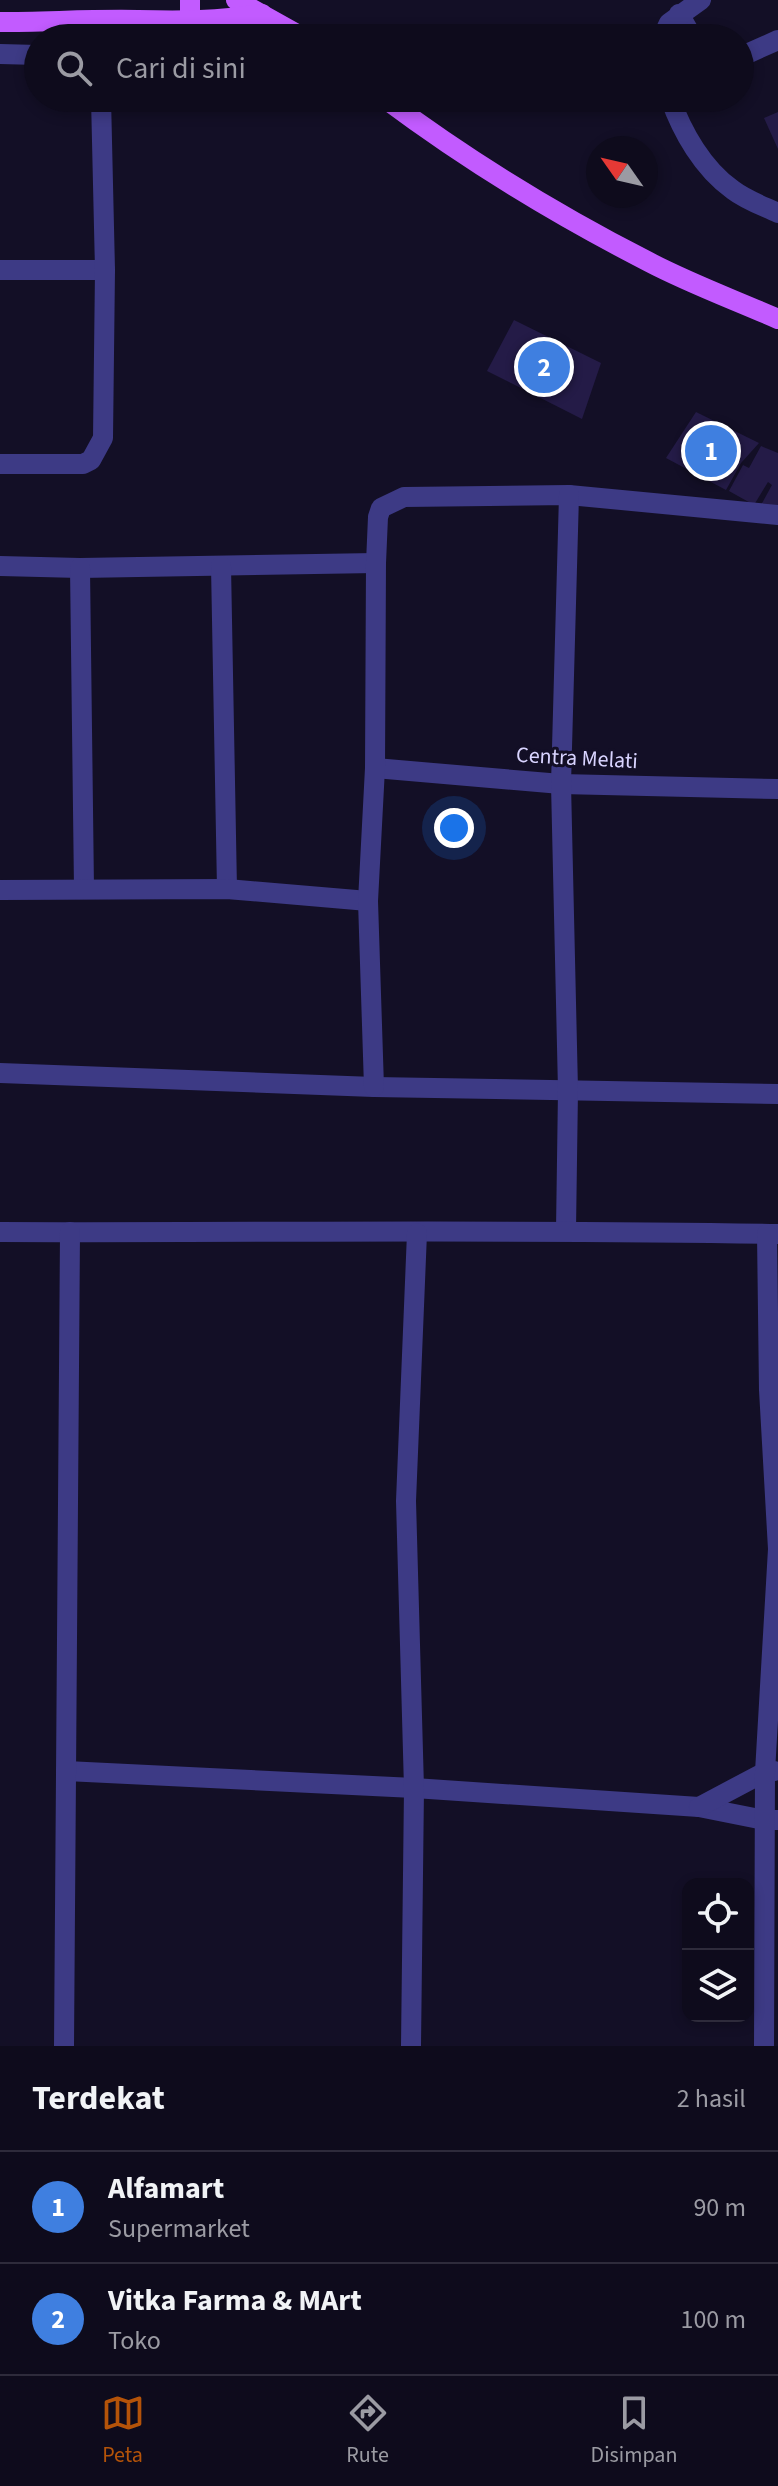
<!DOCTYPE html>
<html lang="id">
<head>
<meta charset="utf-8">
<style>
	body { margin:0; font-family:"Source Sans 3",sans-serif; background:#1c1929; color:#f1f3f6 }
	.controls { position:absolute; right:24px; bottom:24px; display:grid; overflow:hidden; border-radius:16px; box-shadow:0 4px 12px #0003 }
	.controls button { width:72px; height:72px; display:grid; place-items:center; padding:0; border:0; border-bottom:2px solid #2e2b3b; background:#0e0b1c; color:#f1f3f6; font:40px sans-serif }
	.compass { position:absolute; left:586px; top:136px; width:72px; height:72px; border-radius:50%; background:#0e0b1c; box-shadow:0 4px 12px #0003; rotate:304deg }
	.you { position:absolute; left:454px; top:828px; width:28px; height:28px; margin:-20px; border:6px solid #fff; border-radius:50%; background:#1a73e8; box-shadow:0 0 0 12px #1a73e833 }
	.badge { display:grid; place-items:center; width:52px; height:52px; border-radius:50%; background:#b45309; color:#fff; font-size:26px; font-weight:700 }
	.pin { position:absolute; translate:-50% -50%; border:4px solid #fff; box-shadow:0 2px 8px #0006 }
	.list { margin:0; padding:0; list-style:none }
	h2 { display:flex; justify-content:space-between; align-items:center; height:104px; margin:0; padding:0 32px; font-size:34px }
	h2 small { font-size:26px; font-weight:400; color:#9b9ba3 }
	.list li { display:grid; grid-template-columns:52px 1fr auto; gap:24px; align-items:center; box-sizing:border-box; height:112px; padding:0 32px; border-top:2px solid #2e2b3b }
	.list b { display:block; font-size:30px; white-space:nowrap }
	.list p { margin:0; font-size:26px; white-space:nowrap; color:#9b9ba3 }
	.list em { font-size:26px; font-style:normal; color:#9b9ba3 }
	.icon { flex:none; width:44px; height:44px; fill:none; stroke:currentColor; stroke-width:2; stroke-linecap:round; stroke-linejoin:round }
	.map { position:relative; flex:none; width:778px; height:2046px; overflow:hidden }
	.search { position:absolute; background:#0e0b1c; box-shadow:0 4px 12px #0003; left:24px; right:24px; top:24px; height:88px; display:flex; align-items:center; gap:20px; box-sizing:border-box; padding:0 28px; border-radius:44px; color:#9b9ba3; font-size:30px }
	.sheet { height:328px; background:#0e0b1c }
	nav { display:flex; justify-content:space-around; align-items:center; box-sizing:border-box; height:112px; border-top:2px solid #2e2b3b; background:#0e0b1c; font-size:22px; color:#9b9ba3 }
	nav a { display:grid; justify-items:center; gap:4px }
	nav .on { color:#b45309 }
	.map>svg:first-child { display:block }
	.building { fill:#241b47 }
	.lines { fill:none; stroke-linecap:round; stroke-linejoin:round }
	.minor { stroke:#3d3a85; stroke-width:20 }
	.major { stroke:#c25bff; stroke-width:20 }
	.labels { text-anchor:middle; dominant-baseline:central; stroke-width:6; stroke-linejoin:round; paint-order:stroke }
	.street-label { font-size:22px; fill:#d9d4ff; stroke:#130f26 }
</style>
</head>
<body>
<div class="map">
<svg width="778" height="2046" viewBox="0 0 778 2046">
	<rect width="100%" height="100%" fill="#130f26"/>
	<g class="building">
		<path d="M778,112V149L764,118Z"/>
		<path d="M514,320L601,363L582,419L487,371Z"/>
		<path d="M696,412L759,443L741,463L726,490L666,458Z"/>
		<path d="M761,446L778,453V513L761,505L772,485L768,482L754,505L729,491L743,465L749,468Z"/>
	</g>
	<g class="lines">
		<g class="minor">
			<path d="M679,14L693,38"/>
			<path d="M662,38L669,23L701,0"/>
			<path d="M0,54L38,55"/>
			<path d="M740,57L778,40"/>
			<path d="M670,98C682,132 703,169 733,190C746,200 763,206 778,213"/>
			<path d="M0,270H105"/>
			<path d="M0,464H83L91,460L103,438L105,270L101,98"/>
			<path d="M0,566L80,568L376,563"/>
			<path d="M221,566L227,889"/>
			<path d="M80,568L84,889"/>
			<path d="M375,768L561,784L778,789"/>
			<path d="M0,890L227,889L368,901"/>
			<path d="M0,1073L374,1087L778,1094"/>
			<path d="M374,1087L368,901L375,768L376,563L378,517L381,508L404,497L569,495L778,515"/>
			<path d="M566,1230L568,1090L561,784L569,495"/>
			<path d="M0,1232C259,1233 519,1229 778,1234"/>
			<path d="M66,1771L414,1788L699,1807L764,1820H778"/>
			<path d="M699,1807L765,1772L774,1771"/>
			<path d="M64,2046L70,1232"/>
			<path d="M411,2046L414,1788L406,1501L417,1233"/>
			<path d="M764,2046L765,1772L778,1549L769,1390L767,1234"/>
		</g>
		<g class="major">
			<path d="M236,0L304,38"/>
			<path d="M190,20V0"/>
			<path d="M0,22C46,22 92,19 138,20C180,21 220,21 262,14"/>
			<path d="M384,98C467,160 557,215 649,262C691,284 735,300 778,319"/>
		</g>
	</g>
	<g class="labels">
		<g class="street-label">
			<text transform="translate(577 758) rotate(3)">Centra Melati</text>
		</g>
	</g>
</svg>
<div class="controls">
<button><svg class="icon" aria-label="locate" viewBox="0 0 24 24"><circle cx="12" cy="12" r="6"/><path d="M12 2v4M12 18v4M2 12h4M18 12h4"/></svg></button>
<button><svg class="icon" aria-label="layers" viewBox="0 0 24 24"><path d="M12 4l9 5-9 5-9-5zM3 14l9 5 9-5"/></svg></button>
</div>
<svg class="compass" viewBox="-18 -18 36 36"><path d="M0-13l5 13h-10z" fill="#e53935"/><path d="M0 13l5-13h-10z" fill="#9b9ba3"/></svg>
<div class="you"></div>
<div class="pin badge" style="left:711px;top:451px;background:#3f7fe0">1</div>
<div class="pin badge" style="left:544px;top:367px;background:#3f7fe0">2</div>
<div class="search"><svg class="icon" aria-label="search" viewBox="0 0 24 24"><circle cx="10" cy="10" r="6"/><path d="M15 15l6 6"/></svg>Cari di sini</div>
</div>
<section class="sheet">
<h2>Terdekat<small>2 hasil</small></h2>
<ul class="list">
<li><span class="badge" style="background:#3f7fe0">1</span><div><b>Alfamart</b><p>Supermarket</p></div><em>90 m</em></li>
<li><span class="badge" style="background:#3f7fe0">2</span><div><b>Vitka Farma &amp; MArt</b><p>Toko</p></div><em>100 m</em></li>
</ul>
</section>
<nav>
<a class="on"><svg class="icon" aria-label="map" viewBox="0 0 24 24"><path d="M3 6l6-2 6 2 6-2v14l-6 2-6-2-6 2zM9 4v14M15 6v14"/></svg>Peta</a>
<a><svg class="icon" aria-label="directions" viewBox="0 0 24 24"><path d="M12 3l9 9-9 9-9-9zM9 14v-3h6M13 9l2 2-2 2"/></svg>Rute</a>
<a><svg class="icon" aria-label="saved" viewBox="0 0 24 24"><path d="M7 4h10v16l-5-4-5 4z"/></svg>Disimpan</a>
</nav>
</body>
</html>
